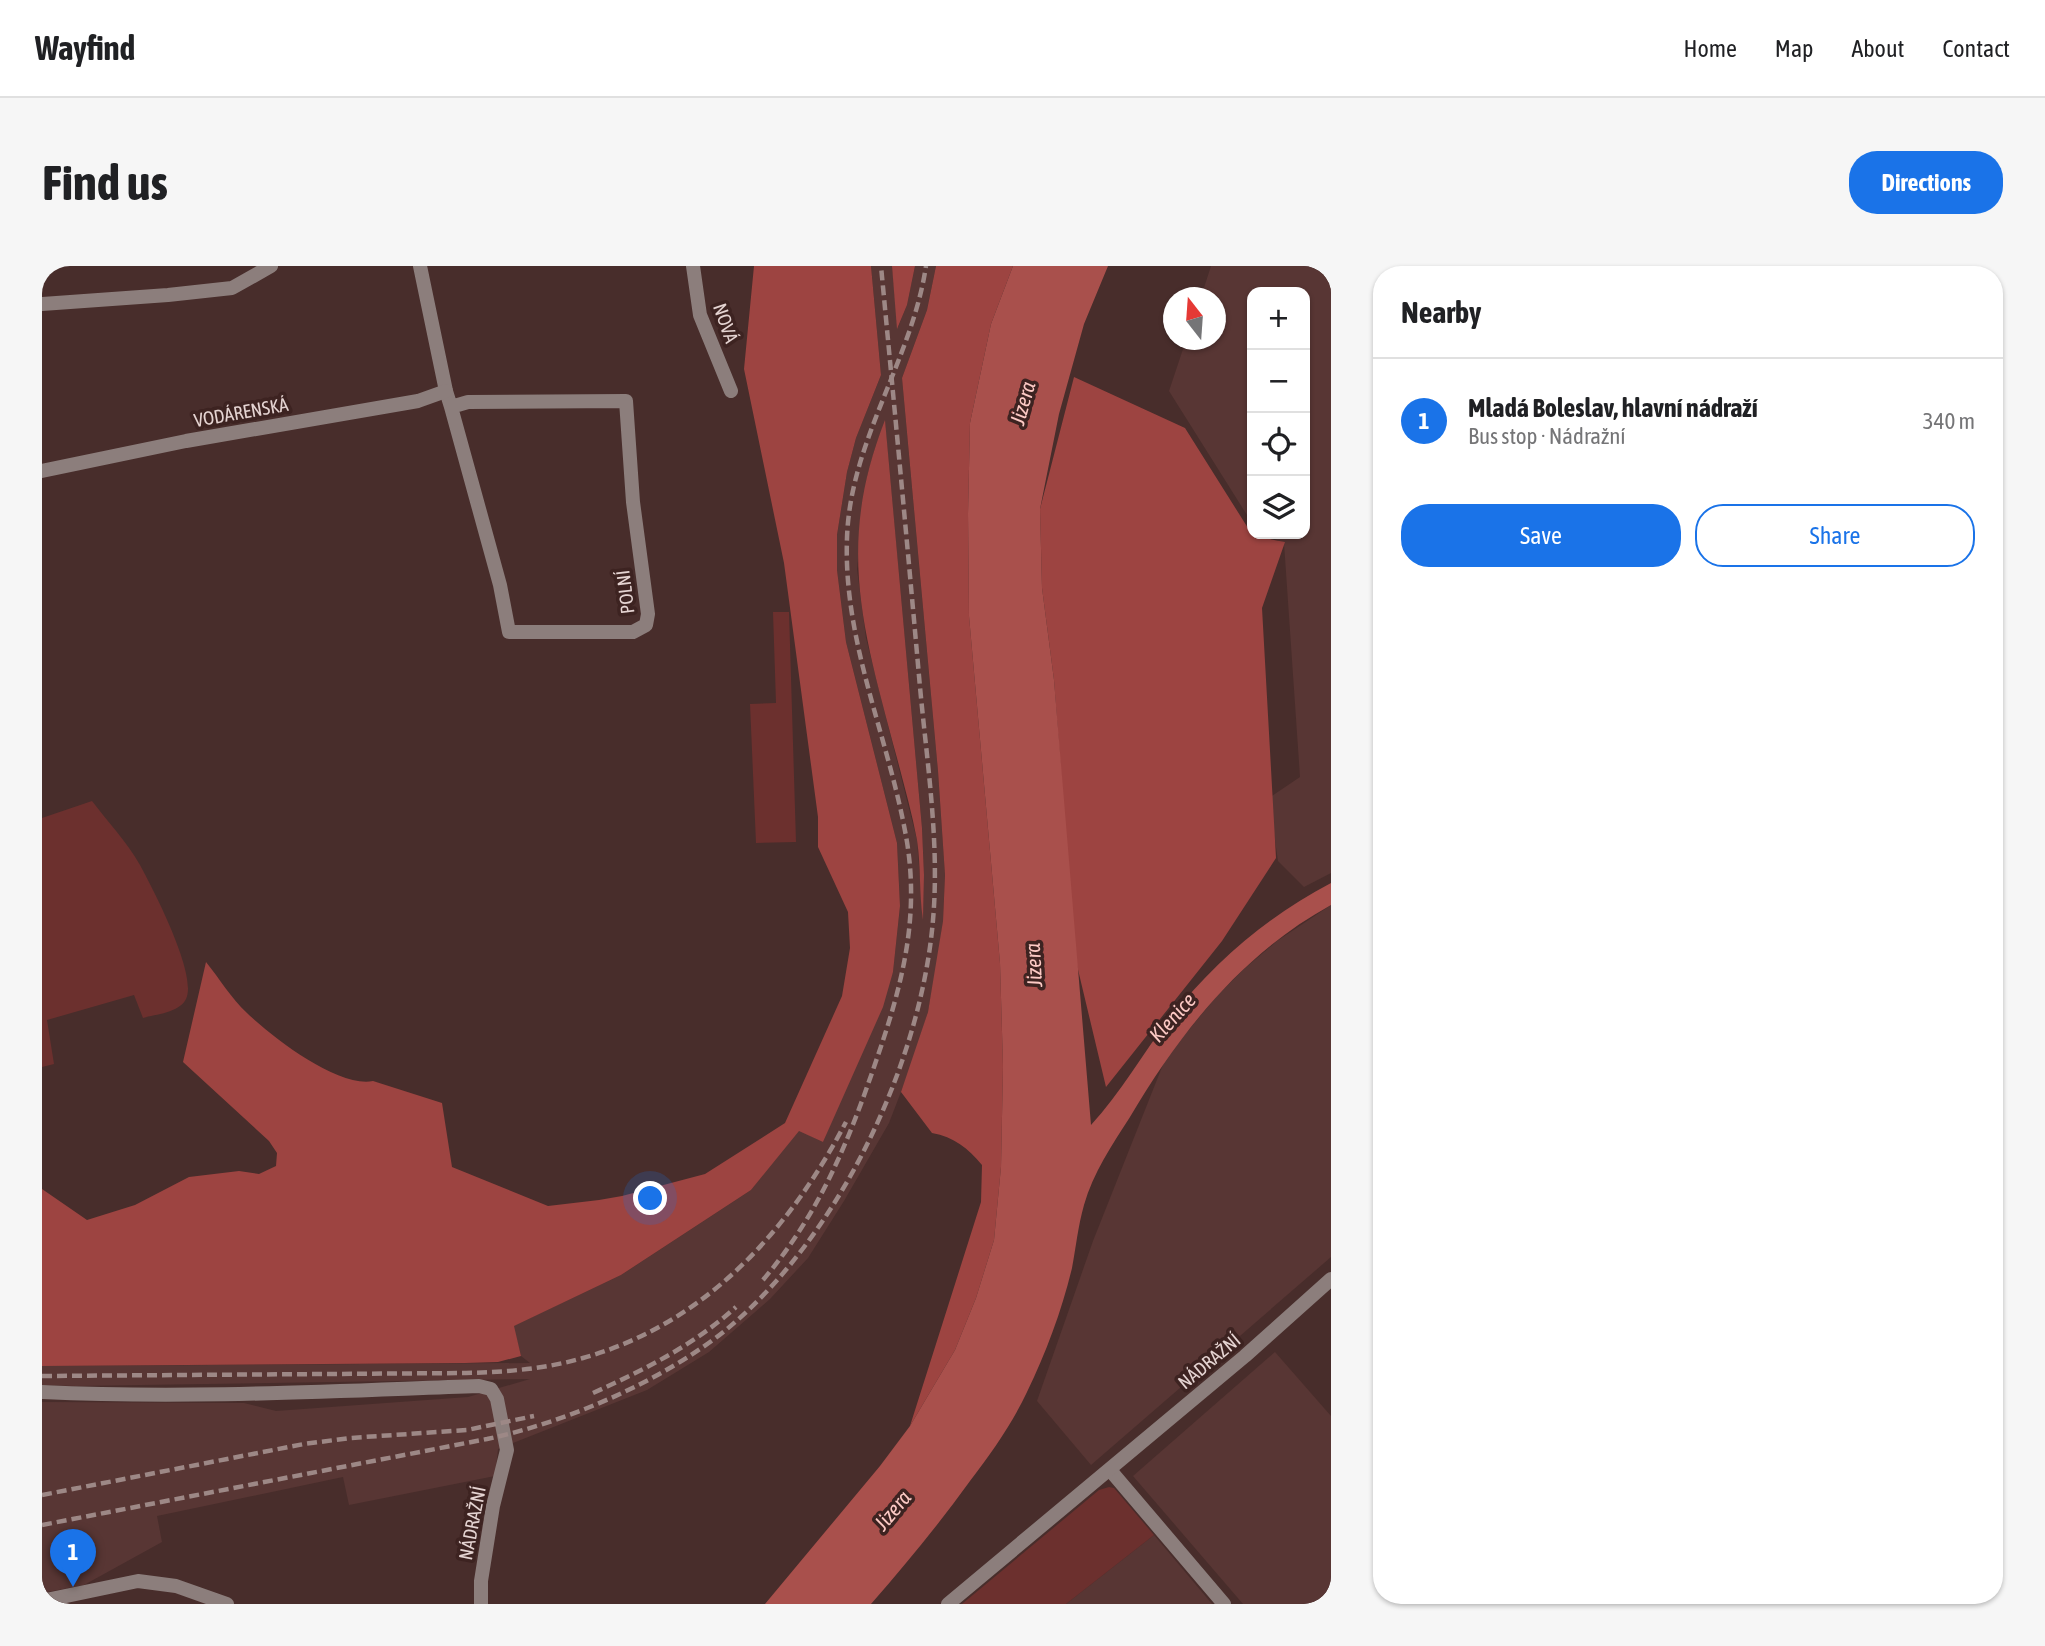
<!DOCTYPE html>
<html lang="en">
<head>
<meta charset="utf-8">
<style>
	body { margin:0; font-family:"Asap Condensed",sans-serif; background:#f6f6f6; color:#202124 }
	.controls { position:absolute; right:21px; top:21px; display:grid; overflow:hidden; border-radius:14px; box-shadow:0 2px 5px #0004 }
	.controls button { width:63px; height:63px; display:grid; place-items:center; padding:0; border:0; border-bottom:2px solid #e0e0e0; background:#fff; color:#202124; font:35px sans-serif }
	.compass { position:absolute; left:1121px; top:21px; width:63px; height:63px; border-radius:50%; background:#fff; box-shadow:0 2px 5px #0004; rotate:343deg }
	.you { position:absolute; left:609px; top:933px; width:24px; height:24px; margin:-18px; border:5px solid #fff; border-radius:50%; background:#1a73e8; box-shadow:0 0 0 10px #1a73e833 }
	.badge { display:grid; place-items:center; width:46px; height:46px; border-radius:50%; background:#1a73e8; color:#fff; font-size:23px; font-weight:700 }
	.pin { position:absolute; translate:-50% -58px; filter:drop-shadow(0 2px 4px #0008) }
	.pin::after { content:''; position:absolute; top:37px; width:24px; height:21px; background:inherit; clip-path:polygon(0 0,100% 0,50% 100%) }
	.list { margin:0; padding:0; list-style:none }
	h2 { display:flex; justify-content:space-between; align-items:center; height:91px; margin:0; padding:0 28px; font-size:30px }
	h2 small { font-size:23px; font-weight:400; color:#757577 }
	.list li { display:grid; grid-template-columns:46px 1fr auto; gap:21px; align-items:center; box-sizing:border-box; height:126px; padding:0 28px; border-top:2px solid #e0e0e0 }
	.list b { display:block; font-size:26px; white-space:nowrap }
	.list p { margin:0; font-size:23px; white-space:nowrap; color:#757577 }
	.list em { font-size:23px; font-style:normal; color:#757577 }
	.actions { display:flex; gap:14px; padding:21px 28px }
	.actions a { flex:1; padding:16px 0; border:2px solid #1a73e8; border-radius:28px; text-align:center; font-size:24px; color:#1a73e8 }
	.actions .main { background:#1a73e8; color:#fff }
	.icon { flex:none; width:38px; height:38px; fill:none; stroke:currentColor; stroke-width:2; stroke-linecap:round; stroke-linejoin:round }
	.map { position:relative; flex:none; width:1289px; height:1338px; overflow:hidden; border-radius:28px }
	header { display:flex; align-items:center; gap:42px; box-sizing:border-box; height:98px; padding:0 35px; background:#fff; border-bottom:2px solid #e0e0e0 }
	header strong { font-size:33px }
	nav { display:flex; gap:38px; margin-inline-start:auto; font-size:24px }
	.intro { display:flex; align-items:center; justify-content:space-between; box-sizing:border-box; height:168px; padding:0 42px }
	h1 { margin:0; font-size:49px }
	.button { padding:18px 32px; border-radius:28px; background:#1a73e8; color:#fff; font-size:24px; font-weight:700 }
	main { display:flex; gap:42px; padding:0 42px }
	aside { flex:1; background:#fff; border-radius:28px; box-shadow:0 2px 5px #0004 }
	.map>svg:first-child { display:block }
	.built { fill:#583634; fill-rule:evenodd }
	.green { fill:#6c302e }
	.forest { fill:#9d4441 }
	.water { fill:#a9504c }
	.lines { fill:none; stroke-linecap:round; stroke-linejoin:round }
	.minor { stroke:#8c7e7c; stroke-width:14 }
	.tertiary { stroke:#8c7e7c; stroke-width:14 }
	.rail { stroke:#9d8886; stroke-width:4.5; stroke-dasharray:10 5; stroke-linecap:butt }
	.labels { text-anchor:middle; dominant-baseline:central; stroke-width:7; stroke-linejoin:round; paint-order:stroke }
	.street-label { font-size:19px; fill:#e5d4d2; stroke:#3d2321 }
	.water-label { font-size:21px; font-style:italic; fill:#fdcac5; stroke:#3d2321 }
</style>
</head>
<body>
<header>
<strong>Wayfind</strong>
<nav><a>Home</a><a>Map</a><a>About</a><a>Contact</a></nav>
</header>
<div class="intro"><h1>Find us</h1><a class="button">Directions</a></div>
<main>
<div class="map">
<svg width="1289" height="1338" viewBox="0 0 1289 1338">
	<rect width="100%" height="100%" fill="#482d2b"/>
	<g class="built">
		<path d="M829,0H850L856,61L865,39L873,0H894L885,44L860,112L896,505L903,609L901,655L895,699L886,746L874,787L847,857L802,935L766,992L728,1033L667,1086L605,1124L456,1183L453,1210L307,1239L301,1211L115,1250L120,1276L42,1319L0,1327V1136L202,1137L234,1145L426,1131L488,1113L34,1120L0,1119V1100L488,1097L479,1090L471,1060L579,1009L709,924L757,864L781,876L851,706L858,640L855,577L804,376L795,304V269L805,206L814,172L839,109ZM843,156L880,562L882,609L881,649L875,574L824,372L815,303L825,211L834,179Z"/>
		<path d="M1169,0H1289V607L1262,621L1236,595L1227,532L1258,511L1242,277L1222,268H1263V26H1210V257L1127,125L1144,74H1174V32L1159,31Z"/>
		<path d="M1289,639V991L1049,1199L995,1135L1051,975L1124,791L1174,731L1202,703L1235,675Z"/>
		<path d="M1233,1086L1289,1150V1338H1201L1091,1210Z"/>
		<path d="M1112,1269L1170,1338H1024Z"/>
	</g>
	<g class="green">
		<path d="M731,346H747L754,576L714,577L708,438L734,437Z"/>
		<path d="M50,535C66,556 85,576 98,599C111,623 156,709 144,733C137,747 114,748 101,752L92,729L5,754L12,798L0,801V552Z"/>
		<path d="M1067,1221L1072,1222L1112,1269L1024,1338H920L1057,1224Z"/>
	</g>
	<g class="forest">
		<path d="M712,0H829L839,109L814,172L805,206L795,269V304L804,376L855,577L858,640L851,706L841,741L781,876L757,865L709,924L579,1009L472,1060L479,1090L456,1096L423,1097L0,1100V923L45,954L93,939L147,911L197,905L217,908L234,900L235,887L227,875L141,796L164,696C177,712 189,732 205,747C230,771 296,822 331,815L400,837L410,901L506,940L557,934L580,930L663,908L743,857L800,730L808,682L806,646L776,581V551L742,297L702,103Z"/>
		<path d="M850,0H873L865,39L855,63Z"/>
		<path d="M894,0H971L949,58L928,157L926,248L927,350L958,697L961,800L959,901L952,974L934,1032L913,1084L868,1160L939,936L940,899C926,882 912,871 890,867L859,826L886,746L901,655L903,609L896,505L860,112L885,44Z"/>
		<path d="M1032,111L1143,162L1211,270L1243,276L1220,342L1234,592L1180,675L1064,821L1033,691L1012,414L1000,322L998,243Z"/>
		<path d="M843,154L880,562L882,609L881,654C877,627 879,601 875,574C870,547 862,519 855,492C822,367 793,281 843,154Z"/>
	</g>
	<path class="water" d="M971,0H1066L1042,58L1017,148L998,243L1000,322L1012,414L1049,859C1078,828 1102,785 1129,751C1173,695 1226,650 1289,617V639C1200,688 1139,765 1088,851C1070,879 1051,907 1042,939C1036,960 1034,981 1030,1002C1020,1044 1004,1087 985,1126C970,1158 950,1186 928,1215C897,1258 864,1298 829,1338H723L838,1200L868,1160L913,1084L934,1032L952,974L959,901L961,800L958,697L927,350L926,248L928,157L949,58Z"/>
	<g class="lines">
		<g class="minor">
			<path d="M378,0L404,125L409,141L458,319L467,366H591L604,359L606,348L591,236L584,135L426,136L409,141"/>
			<path d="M651,0L658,49L689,125"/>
			<path d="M0,38L126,29L190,22L229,0"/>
			<path d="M0,205L144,175L376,135L404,125"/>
			<path d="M1068,1204L1182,1338"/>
			<path d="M0,1335L96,1315L134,1320L185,1338"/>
		</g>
		<g class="tertiary">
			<path d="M0,1126C146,1133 291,1125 437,1120L449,1123L455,1133L465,1184L451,1240L439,1315V1338"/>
			<path d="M906,1338L1203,1090L1289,1013"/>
		</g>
		<g class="rail">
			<path d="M721,1014C776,949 805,880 832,801C858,726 878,657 865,576C848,474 801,378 805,272C808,175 870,94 884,0"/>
			<path d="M0,1110L424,1107C464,1106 503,1103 541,1092C663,1058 747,965 804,856"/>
			<path d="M551,1127C602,1104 652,1079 694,1041"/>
			<path d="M0,1229L262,1178L308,1172L425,1164L492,1150"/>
			<path d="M0,1259L445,1173C525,1156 621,1115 685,1063C797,970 879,798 891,654C898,574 884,491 877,410C865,274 852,137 839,0"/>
		</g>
	</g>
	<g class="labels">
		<g class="street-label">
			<text transform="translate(684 57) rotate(71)">NOVÁ</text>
			<text transform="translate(199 146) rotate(-10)">VODÁRENSKÁ</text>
			<text transform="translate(583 326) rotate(-97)">POLNÍ</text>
			<text transform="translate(1167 1095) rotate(-40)">NÁDRAŽNÍ</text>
			<text transform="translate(430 1257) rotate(-79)">NÁDRAŽNÍ</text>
		</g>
		<g class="water-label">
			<text transform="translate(980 137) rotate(-74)">Jizera</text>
			<text transform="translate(991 699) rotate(-93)">Jizera</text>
			<text transform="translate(1130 751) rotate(-48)">Klenice</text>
			<text transform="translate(850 1244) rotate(-50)">Jizera</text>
		</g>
	</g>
</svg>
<div class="controls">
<button>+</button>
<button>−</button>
<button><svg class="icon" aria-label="locate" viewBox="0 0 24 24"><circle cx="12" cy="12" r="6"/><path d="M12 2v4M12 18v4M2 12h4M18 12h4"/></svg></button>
<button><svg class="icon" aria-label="layers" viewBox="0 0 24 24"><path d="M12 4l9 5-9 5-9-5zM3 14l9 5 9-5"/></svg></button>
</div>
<svg class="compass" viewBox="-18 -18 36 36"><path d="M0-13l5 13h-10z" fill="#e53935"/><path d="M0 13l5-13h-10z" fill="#757577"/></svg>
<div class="you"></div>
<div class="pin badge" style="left:31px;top:1321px">1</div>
</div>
<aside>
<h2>Nearby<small></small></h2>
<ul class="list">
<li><span class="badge">1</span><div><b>Mladá Boleslav, hlavní nádraží</b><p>Bus stop · Nádražní</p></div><em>340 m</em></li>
</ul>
<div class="actions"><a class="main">Save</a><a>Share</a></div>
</aside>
</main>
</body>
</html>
